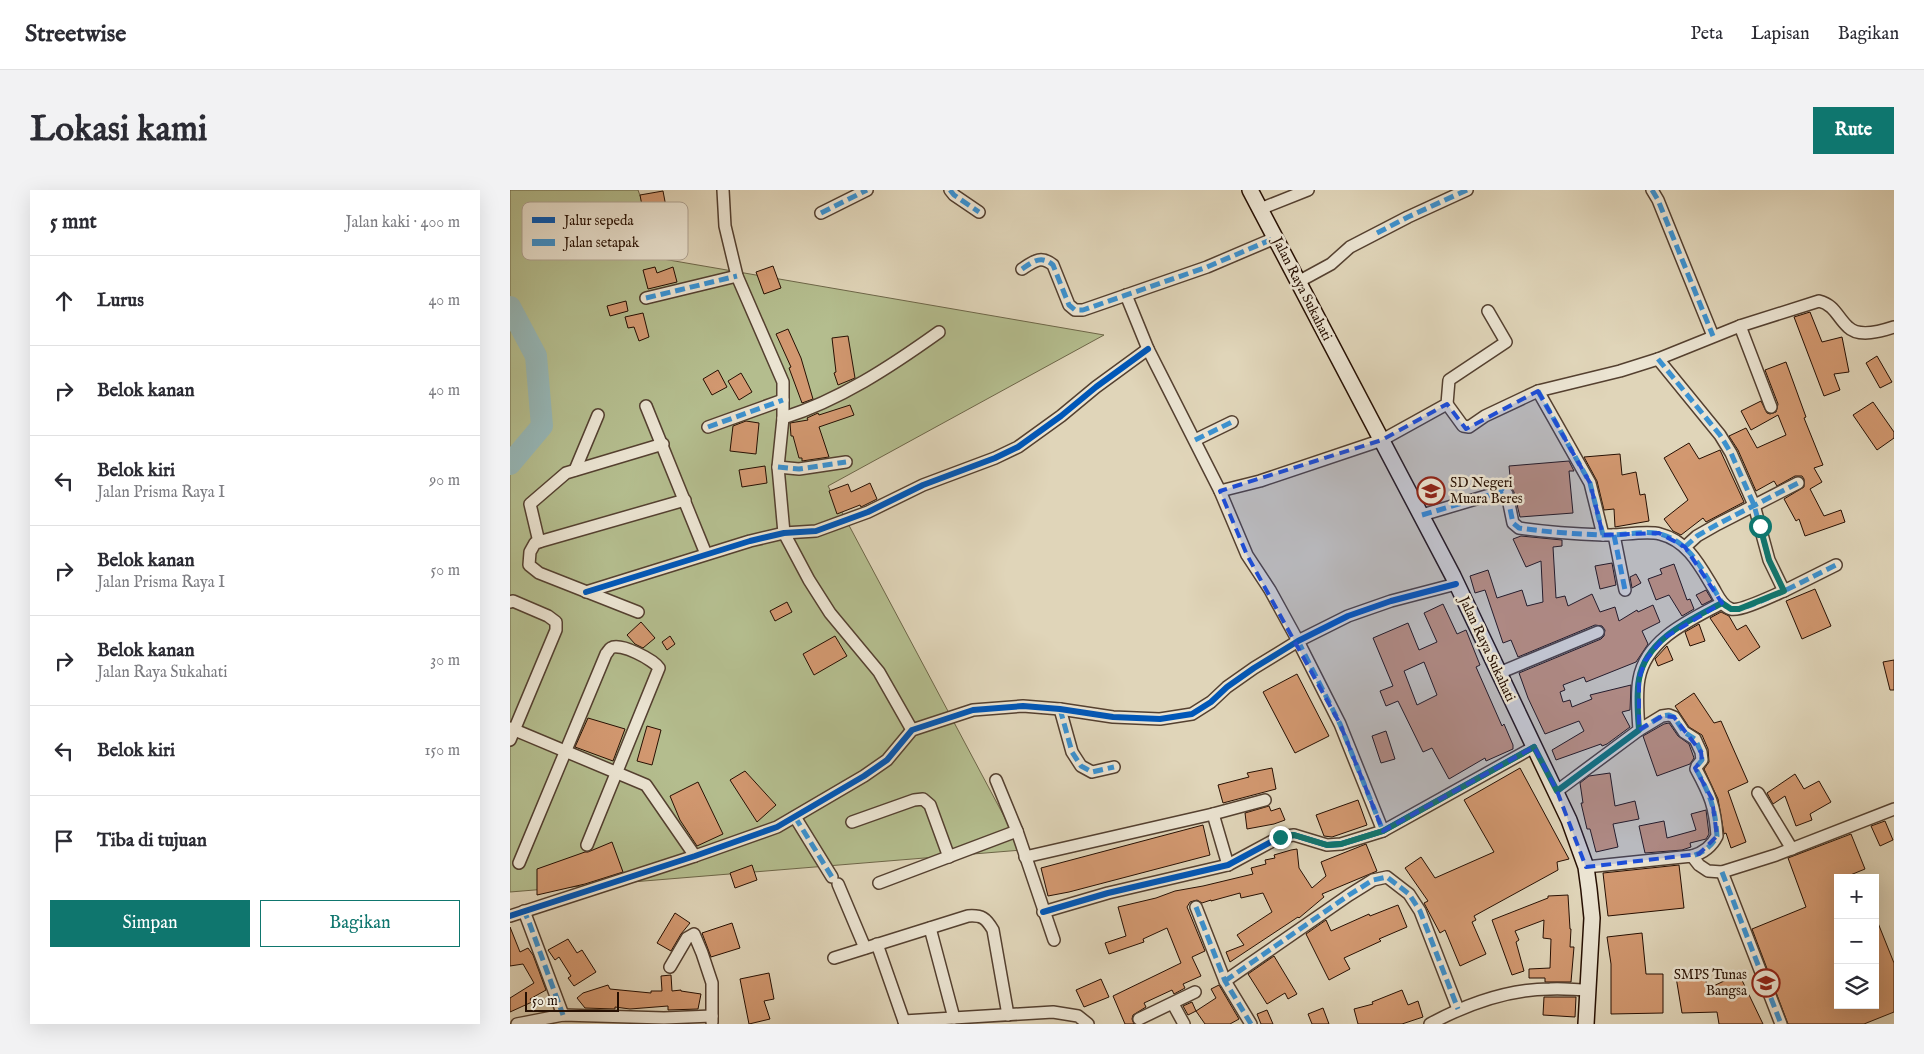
<!DOCTYPE html>
<html lang="id">
<head>
<meta charset="utf-8">
<style>
	body { margin:0; font-family:"IM FELL English",serif; background:#f2f2f3; color:#2b2b33 }
	.controls { position:absolute; right:15px; bottom:15px; display:grid; overflow:hidden; border-radius:0px; box-shadow:0 5px 20px #0002 }
	.controls button { width:45px; height:45px; display:grid; place-items:center; padding:0; border:0; border-bottom:1px solid #e1e1e2; background:#fff; color:#2b2b33; font:25px sans-serif }
	.scale { position:absolute; left:15px; bottom:12px; width:94px; box-sizing:border-box; padding-left:5px; border:2px solid #260f02; border-top:0; font-size:14px; line-height:18px; white-space:nowrap; color:#260f02; -webkit-text-stroke:4px #ebe4d2; paint-order:stroke }
	.stop { position:absolute; width:15px; height:15px; margin:-11px; border:4px solid #0f766e; border-radius:50%; background:#fff }
	.stop.end { background:#0f766e; border-color:#fff; box-shadow:0 1px 5px #0008 }
	.list { margin:0; padding:0; list-style:none }
	h2 { display:flex; justify-content:space-between; align-items:center; height:65px; margin:0; padding:0 20px; font-size:21px }
	h2 small { font-size:16px; font-weight:400; color:#7c7c81 }
	.list li { display:grid; grid-template-columns:32px 1fr auto; gap:15px; align-items:center; box-sizing:border-box; height:90px; padding:0 20px; border-top:1px solid #e1e1e2 }
	.list b { display:block; font-size:19px; white-space:nowrap }
	.list p { margin:0; font-size:16px; white-space:nowrap; color:#7c7c81 }
	.list em { font-size:16px; font-style:normal; color:#7c7c81 }
	.actions { display:flex; gap:10px; padding:15px 20px }
	.actions a { flex:1; padding:11px 0; border:1px solid #0f766e; border-radius:0px; text-align:center; font-size:18px; color:#0f766e }
	.actions .main { background:#0f766e; color:#fff }
	.icon { flex:none; width:28px; height:28px; fill:none; stroke:currentColor; stroke-width:2; stroke-linecap:round; stroke-linejoin:round }
	.map { position:relative; flex:none; width:1384px; height:834px; overflow:hidden; border-radius:0px }
	header { display:flex; align-items:center; gap:30px; box-sizing:border-box; height:70px; padding:0 25px; background:#fff; border-bottom:1px solid #e1e1e2 }
	header strong { font-size:24px }
	nav { display:flex; gap:28px; margin-inline-start:auto; font-size:18px }
	.intro { display:flex; align-items:center; justify-content:space-between; box-sizing:border-box; height:120px; padding:0 30px }
	h1 { margin:0; font-size:35px }
	.button { padding:12px 22px; border-radius:0px; background:#0f766e; color:#fff; font-size:18px; font-weight:700 }
	main { display:flex; gap:30px; padding:0 30px }
	aside { flex:1; background:#fff; border-radius:0px; box-shadow:0 5px 20px #0002 }
	.map>svg:first-child { display:block }
	.green { fill:#b4bd8e; stroke:#6d6648 }
	.lines { fill:none; stroke-linecap:round; stroke-linejoin:round }
	.river { stroke:#96b7b7; stroke-width:22 }
	.building { fill:#d29870; stroke:#260f02; fill-rule:evenodd }
	.street-casing { stroke:#544030; stroke-width:14 }
	.secondary-casing { stroke:#260f02; stroke-width:18 }
	.street { stroke:#ebe4d2; stroke-width:11 }
	.secondary { stroke:#ebe4d2; stroke-width:15 }
	.quiet { stroke:#3b92d1; stroke-width:5; stroke-dasharray:10 5; stroke-linecap:butt }
	.cycleway-casing { stroke:#ebe4d2; stroke-width:9 }
	.cycleway { stroke:#0057b8; stroke-width:6 }
	.route { stroke:#0f766e; stroke-width:6 }
	.marked { fill:#1d4ed8; fill-opacity:0.2; stroke:#1d4ed8; stroke-width:4; stroke-dasharray:10 6; stroke-linejoin:round }
	.labels { text-anchor:middle; dominant-baseline:central; stroke-width:5; stroke-linejoin:round; paint-order:stroke }
	.street-label { font-size:14px; fill:#260f02; stroke:#ebe4d2 }
	.poi-label { font-size:14px; fill:#260f02; stroke:#ebe4d2; text-anchor:start }
	.key { fill:#ebe4d2; stroke:#b0a494; stroke-width:1 }
	.key-label { font-size:14px; fill:#260f02 }
</style>
</head>
<body>
<header>
<strong>Streetwise</strong>
<nav><a>Peta</a><a>Lapisan</a><a>Bagikan</a></nav>
</header>
<div class="intro"><h1>Lokasi kami</h1><a class="button">Rute</a></div>
<main>
<aside>
<h2>5 mnt<small>Jalan kaki · 400 m</small></h2>
<ul class="list">
<li><svg class="icon" aria-label="ahead" viewBox="0 0 24 24"><path d="M12 20V5M6 11l6-6 6 6"/></svg><div><b>Lurus</b></div><em>40 m</em></li>
<li><svg class="icon" aria-label="right" viewBox="0 0 24 24"><path d="M7 20v-9h11M14 6l5 5-5 5"/></svg><div><b>Belok kanan</b></div><em>40 m</em></li>
<li><svg class="icon" aria-label="left" viewBox="0 0 24 24"><path d="M17 20v-9H6M10 6l-5 5 5 5"/></svg><div><b>Belok kiri</b><p>Jalan Prisma Raya I</p></div><em>90 m</em></li>
<li><svg class="icon" aria-label="right" viewBox="0 0 24 24"><path d="M7 20v-9h11M14 6l5 5-5 5"/></svg><div><b>Belok kanan</b><p>Jalan Prisma Raya I</p></div><em>50 m</em></li>
<li><svg class="icon" aria-label="right" viewBox="0 0 24 24"><path d="M7 20v-9h11M14 6l5 5-5 5"/></svg><div><b>Belok kanan</b><p>Jalan Raya Sukahati</p></div><em>30 m</em></li>
<li><svg class="icon" aria-label="left" viewBox="0 0 24 24"><path d="M17 20v-9H6M10 6l-5 5 5 5"/></svg><div><b>Belok kiri</b></div><em>150 m</em></li>
<li><svg class="icon" aria-label="arrive" viewBox="0 0 24 24"><path d="M6 21V4h12l-3 4 3 4H6"/></svg><div><b>Tiba di tujuan</b></div></li>
</ul>
<div class="actions"><a class="main">Simpan</a><a>Bagikan</a></div>
</aside>
<div class="map">
<svg width="1384" height="834" viewBox="0 0 1384 834">
	<rect width="100%" height="100%" fill="#e0d5b9"/>
	<filter id="stains"><feTurbulence type="fractalNoise" baseFrequency=".004" numOctaves="4"/><feColorMatrix values="0 0 0 0 .2 0 0 0 0 .09 0 0 0 0 .02 0 0 0 .5 -.17"/></filter>
	<radialGradient id="worn" r=".72"><stop offset=".6" stop-color="#630" stop-opacity="0"/><stop offset="1" stop-color="#630" stop-opacity=".3"/></radialGradient>
	<path class="green" d="M0,0H128L153,69L594,145L318,296L512,660L0,702Z"/>
	<g class="lines">
		<path class="river" d="M0,117L26,166L32,236L0,274"/>
	</g>
	<g class="building">
		<path d="M153,1L161,43L138,47L130,5Z"/>
		<path d="M263,76L271,98L254,104L246,82Z"/>
		<path d="M145,77L147,83L163,77L167,92L138,99L133,80Z"/>
		<path d="M116,111L118,121L100,126L97,116Z"/>
		<path d="M1300,122L1312,152L1332,147L1339,182L1324,184L1330,200L1314,206L1284,127Z"/>
		<path d="M133,123L139,147L129,151L124,137L118,138L115,127Z"/>
		<path d="M278,139L291,168L303,209L292,213L279,178L281,177L266,144Z"/>
		<path d="M338,146L345,188L328,195L324,183L326,182L322,148Z"/>
		<path d="M1367,166L1382,192L1370,198L1356,173Z"/>
		<path d="M1276,172L1296,227L1294,228L1313,275L1304,278L1312,292L1300,299L1314,326L1331,320L1335,332L1295,346L1289,329L1286,331L1274,309L1294,297V289L1292,286H1285L1267,296L1264,291L1246,301L1228,260L1219,246L1236,238L1247,258L1276,245L1268,225L1241,240L1231,221L1251,211L1257,223L1260,224L1266,222L1268,214L1255,180Z"/>
		<path d="M208,180L217,197L202,205L193,189Z"/>
		<path d="M231,183L242,202L229,210L218,191Z"/>
		<path d="M1363,212L1384,242V248L1367,260L1343,225Z"/>
		<path d="M340,215L344,225L309,237L319,267L292,271V268H289L283,246H281L280,233L298,230L297,228L308,223L309,225Z"/>
		<path d="M236,231L249,233L246,264L220,261L223,236Z"/>
		<path d="M1179,253L1189,269L1210,260L1234,312L1196,332L1193,328L1171,345L1163,341L1154,329L1178,310L1154,268Z"/>
		<path d="M1110,264L1112,285L1126,282L1130,305L1135,304L1139,331L1105,337L1104,319L1094,320L1087,291L1074,267Z"/>
		<path d="M1059,271L1064,281H1059L1063,323L1010,327L1004,302L1001,297L999,276Z"/>
		<path d="M255,276L257,293L232,297L229,280Z"/>
		<path d="M360,293L367,309L351,317L350,315L327,324L319,301L338,294L341,302Z"/>
		<path d="M1011,346L1052,350V356L1043,357L1046,408L1055,406L1058,416L1082,404L1090,422L1105,417L1109,431L1127,420L1128,422L1143,415L1150,432L1132,441L1138,454L1126,472L1076,492L1074,487L1053,495L1055,500L1050,502L1053,512L1060,510L1062,517L1082,509L1080,505L1121,495L1120,520L1112,522L1120,537L1097,554L1092,556L1091,554L1046,570L1042,560L1074,541L1069,531L1035,544L1018,508L1009,483L1091,449L1094,446L1095,440L1092,436L1085,435L1008,467L1001,450L993,453L975,400L965,403L960,386L978,380L987,408L1012,400L1017,416L1033,412L1031,371L1016,377L1003,349Z"/>
		<path d="M1102,373L1106,395L1090,399L1085,376Z"/>
		<path d="M1164,374L1177,410L1180,409L1184,419L1172,426L1159,405L1146,410L1138,389L1152,384L1150,379Z"/>
		<path d="M1126,384L1131,393L1122,398L1120,387Z"/>
		<path d="M1305,399L1321,436L1292,449L1276,411Z"/>
		<path d="M1196,400L1202,410L1192,415L1186,405Z"/>
		<path d="M277,412L282,422L265,431L260,421Z"/>
		<path d="M933,414L947,444L956,440L970,475L966,477L992,536L994,534L1003,555V559L976,571L975,568L939,589L922,558L913,562L888,511L876,516L870,501L883,496L863,448L898,433L909,460L927,452L914,423ZM914,472L927,505L907,515L894,481Z"/>
		<path d="M1211,422L1219,426L1227,440L1236,435L1250,457L1229,471L1200,428Z"/>
		<path d="M131,432L145,448L133,458L125,454L117,445Z"/>
		<path d="M1189,434L1195,451L1180,456L1175,442Z"/>
		<path d="M160,446L165,454L157,460L152,452Z"/>
		<path d="M325,446L337,466L304,485L293,464Z"/>
		<path d="M1157,456L1163,470L1148,476L1145,469Z"/>
		<path d="M1384,470V500H1380L1373,472Z"/>
		<path d="M787,484L819,546L785,563L753,502Z"/>
		<path d="M1184,503L1204,533L1211,531L1238,592L1218,601L1236,652L1221,658L1216,643L1214,644L1208,609L1194,579L1199,572L1198,559L1192,545L1179,537L1165,516Z"/>
		<path d="M78,528L115,539L103,571L65,557Z"/>
		<path d="M1159,533L1168,546L1179,554L1184,568L1180,574L1147,586L1133,546L1154,534Z"/>
		<path d="M137,536L151,540L142,575L127,571Z"/>
		<path d="M876,541L885,569L871,573L862,546Z"/>
		<path d="M762,578L766,599L713,613L708,595L739,587L737,583Z"/>
		<path d="M1010,578L1059,669L1047,672L1048,680L964,726L966,730L962,732L976,764L950,776L935,740L930,743L914,713L918,711L895,678L911,667L925,688L984,662L954,610Z"/>
		<path d="M235,581L266,615L247,632L220,590Z"/>
		<path d="M1100,583L1105,616L1125,611L1129,629L1103,634L1108,657L1086,662L1080,639H1077L1071,613H1073L1070,593L1079,586Z"/>
		<path d="M1285,584L1294,599L1309,591L1321,612L1300,624L1302,630L1286,636L1275,606L1263,614L1257,603Z"/>
		<path d="M188,592L213,644L187,656L170,630L160,606Z"/>
		<path d="M848,610L857,635L822,647L814,646L806,625Z"/>
		<path d="M759,616L761,621L770,618L775,630L764,634L737,639L735,623Z"/>
		<path d="M1196,620L1199,644L1196,649L1180,653L1181,657L1172,660L1135,663L1129,636L1154,631L1157,648L1186,640L1181,624Z"/>
		<path d="M1375,631L1383,650L1370,656L1361,636Z"/>
		<path d="M693,635L700,665L559,702L538,706L531,678Z"/>
		<path d="M1341,644L1355,679L1333,688H1328V815H1365L1366,728L1384,773V822L1354,834H1278L1242,739L1296,717L1278,668Z"/>
		<path d="M102,652L113,682L75,694L27,705V679L75,662H78Z"/>
		<path d="M856,654L867,681L812,704L814,707L789,728L788,727L720,772L716,762L734,755L727,745L762,722L753,703L731,708L730,703L701,711V710L692,713L687,710L680,712L677,717L695,761L682,767L691,786L673,794L675,798L664,804L662,800L634,813L636,817L623,825L622,829L624,834H615L603,806L671,773L657,738L633,749L634,752L599,764L595,753L616,746L608,717L646,708L665,701L693,696L743,684L741,678L756,674L755,670L765,668L764,665L781,660L787,659L789,678L802,698L816,686L811,672Z"/>
		<path d="M242,675L247,690L225,698L220,683Z"/>
		<path d="M1169,675L1174,718L1098,726L1093,683Z"/>
		<path d="M1058,705L1060,739H1061L1060,757H1064L1061,792H1035V788H1019V779L1040,778L1041,749L1033,748L1034,730L1005,741L1009,750L1006,752L1014,781L1002,785L982,730L1038,708V706Z"/>
		<path d="M888,715L897,737L869,749L871,751L834,768L840,779L819,790L796,744L816,730L821,741L859,724L860,726Z"/>
		<path d="M165,723L180,733L171,744L161,761L147,753Z"/>
		<path d="M222,733L230,758L201,767L192,743Z"/>
		<path d="M0,737L10,762L18,758L23,765L36,800L20,809L22,812L0,822V808L24,793L13,774L0,776Z"/>
		<path d="M1132,743L1136,784H1153V823L1101,824V774L1097,747Z"/>
		<path d="M58,749L67,763L72,760L86,782L64,796L58,788L61,786L49,767L45,770L38,760Z"/>
		<path d="M764,766L787,804L778,809L775,803L757,814L738,784Z"/>
		<path d="M1195,782L1197,799L1229,784L1253,834H1209L1207,822L1172,823L1166,787Z"/>
		<path d="M259,783L264,809L254,811L260,829L239,834L230,789Z"/>
		<path d="M161,785L162,801L171,800V801L191,804L188,819L158,820V816L120,819L105,817V819L75,818L67,808L73,803L98,795L100,799L141,803V801H152L151,786Z"/>
		<path d="M591,789L599,807L574,817L566,800Z"/>
		<path d="M709,795L729,829L720,834H695L686,821L706,808L701,799Z"/>
		<path d="M892,800L898,815L908,811L913,827L892,834H848L844,819L863,814L862,812Z"/>
		<path d="M1034,807H1066L1065,827L1033,825Z"/>
		<path d="M682,812L686,821L678,825L673,816Z"/>
		<path d="M813,818L819,834H802L798,824Z"/>
		<path d="M757,820L763,834H751L747,824Z"/>
	</g>
	<g class="lines">
		<g class="street-casing">
			<g id="street">
				<path d="M213,0L215,36L227,86L273,192V228L268,277L274,343L299,390L320,423L369,482L402,540"/>
				<path d="M440,0L444,5L469,22"/>
				<path d="M1142,0L1148,10L1203,146"/>
				<path d="M750,19L798,0"/>
				<path d="M311,23L357,0"/>
				<path d="M512,79C524,71 531,65 543,75L559,115L565,120H573L697,77L765,48"/>
				<path d="M788,92L821,74L840,57L898,27L957,0"/>
				<path d="M616,105L638,159L710,301L737,365L760,400L788,451L830,534L873,641"/>
				<path d="M136,108L227,86"/>
				<path d="M1230,136L1261,217"/>
				<path d="M1148,169L1210,245L1221,263L1244,315L1259,370L1274,401L1326,375"/>
				<path d="M1028,201L1080,293L1093,345"/>
				<path d="M937,214L953,236L959,237L975,226L1028,201L1110,181L1148,169L1230,136L1309,111C1325,115 1327,127 1338,137C1349,148 1372,141 1384,137"/>
				<path d="M136,216L196,364"/>
				<path d="M273,228C330,210 380,177 429,142"/>
				<path d="M198,237L273,210"/>
				<path d="M685,250L722,232"/>
				<path d="M268,277L289,279L336,272"/>
				<path d="M65,280L88,225"/>
				<path d="M710,301L750,291L872,250L937,214L939,190L996,152L978,121"/>
				<path d="M912,325L993,301L997,304L1003,333L1009,338C1036,342 1065,344 1093,345C1109,346 1136,340 1150,344C1178,351 1190,376 1204,399C1208,406 1212,416 1221,419C1230,422 1264,405 1274,401"/>
				<path d="M1104,345L1115,400"/>
				<path d="M29,352L20,314L56,283L153,254"/>
				<path d="M1175,357L1187,346L1208,334L1288,293"/>
				<path d="M76,402L240,351L274,343L306,341L358,322L413,295L485,268L508,257L551,226L586,197L638,159"/>
				<path d="M0,412L3,411L38,426L46,432V440L0,550"/>
				<path d="M128,422L29,383L19,375L20,362L25,353L175,310"/>
				<path d="M989,483L1088,442"/>
				<path d="M550,519L562,562L571,576L582,582L604,577"/>
				<path d="M0,538L136,595L185,666"/>
				<path d="M1129,540L1152,526L1159,525L1164,527L1174,542L1185,549L1191,562L1192,570L1187,576L1186,579C1200,605 1205,616 1207,646C1202,656 1193,663 1182,666"/>
				<path d="M486,590L507,641L544,750"/>
				<path d="M1047,601L1129,540C1128,524 1126,505 1129,489C1136,449 1180,430 1212,413"/>
				<path d="M1248,603L1282,659"/>
				<path d="M703,624L718,675"/>
				<path d="M285,627L322,687"/>
				<path d="M342,632L404,610L413,609L420,615L439,667"/>
				<path d="M515,667L703,624L755,610"/>
				<path d="M9,673L96,464C98,462 99,459 101,458C110,452 144,470 149,478L77,655"/>
				<path d="M1076,677L1182,666L1189,675L1198,681L1212,682L1266,665L1384,619"/>
				<path d="M1212,682L1271,834"/>
				<path d="M369,693L507,641"/>
				<path d="M328,694L355,758"/>
				<path d="M686,717L715,791L741,834"/>
				<path d="M14,721L53,825"/>
				<path d="M533,722L598,703L718,675L770,647L784,645L817,655L831,654L873,641L1024,557"/>
				<path d="M0,726L185,666L267,637L354,586L377,570L402,540L463,520L513,516L550,519L603,527L650,529L682,524L701,512L717,497L744,478L788,451L838,426L881,411L946,394"/>
				<path d="M420,738L444,828"/>
				<path d="M367,754L395,834"/>
				<path d="M324,768L458,726C472,725 476,728 483,740L498,825"/>
				<path d="M160,777L177,748L184,744L192,763L202,793V832"/>
				<path d="M715,791L839,705L863,690L877,687L899,704L910,721L948,819"/>
				<path d="M663,814L674,834"/>
				<path d="M629,829L685,802"/>
				<path d="M394,831L543,822L568,826L578,834"/>
				<path d="M7,834L53,825L154,828L202,826"/>
				<path d="M920,834C957,814 998,799 1040,799C1053,798 1066,800 1078,800"/>
			</g>
		</g>
		<g class="secondary-casing">
			<path id="secondary" d="M740,0L943,386L1059,630L1076,677L1079,699L1082,728L1076,834"/>
		</g>
		<use href="#street" class="street"/>
		<use href="#secondary" class="secondary"/>
		<g class="quiet">
			<path d="M440,0L444,5L469,22"/>
			<path d="M1142,0L1148,10L1203,146"/>
			<path d="M311,23L357,0"/>
			<path d="M867,43L898,27L957,0"/>
			<path d="M512,79C524,71 531,65 543,75L559,115L565,120H573L697,77L765,48"/>
			<path d="M136,108L227,86"/>
			<path d="M1148,169L1210,245L1221,263L1244,315L1259,370L1274,401L1326,375"/>
			<path d="M1028,201L1080,293L1093,345"/>
			<path d="M198,237L273,210"/>
			<path d="M685,250L722,232"/>
			<path d="M268,277L289,279L336,272"/>
			<path d="M912,325L993,301L997,304L1003,333L1009,338C1036,342 1065,344 1093,345C1109,346 1136,340 1150,344C1178,351 1190,376 1204,399C1208,406 1212,416 1221,419C1230,422 1264,405 1274,401"/>
			<path d="M1104,345L1115,400"/>
			<path d="M1175,357L1187,346L1208,334L1288,293"/>
			<path d="M788,451L830,534L873,641"/>
			<path d="M550,519L562,562L571,576L582,582L604,577"/>
			<path d="M1129,540L1152,526L1159,525L1164,527L1174,542L1185,549L1191,562L1192,570L1187,576L1186,579C1200,605 1205,616 1207,646C1202,656 1193,663 1182,666"/>
			<path d="M1047,601L1129,540C1128,524 1126,505 1129,489C1136,449 1180,430 1212,413"/>
			<path d="M285,627L322,687"/>
			<path d="M1212,682L1271,834"/>
			<path d="M686,717L715,791L741,834"/>
			<path d="M12,721H14L19,732L53,825"/>
			<path d="M715,791L839,705L863,690L877,687L899,704L910,721L948,819"/>
		</g>
		<g class="cycleway-casing">
			<g id="cycleway">
				<path d="M76,402L240,351L274,343L306,341L358,322L413,295L485,268L508,257L551,226L586,197L638,159"/>
				<path d="M533,722L598,703L718,675L770,647L784,645L817,655L831,654L873,641L1024,557"/>
				<path d="M0,726L185,666L267,637L354,586L377,570L402,540L463,520L513,516L550,519L603,527L650,529L682,524L701,512L717,497L744,478L788,451L838,426L881,411L946,394"/>
			</g>
		</g>
		<use href="#cycleway" class="cycleway"/>
	</g>
	<g class="lines">
		<path class="route" d="M770,647L784,645L817,655L831,654L873,641L1024,557L1047,601L1129,540C1128,524 1126,505 1129,489C1136,449 1180,430 1212,413L1221,419H1229L1274,401L1259,370L1250,336"/>
	</g>
	<path class="marked" d="M1028,201L1080,293L1093,345L1149,343L1175,357L1212,413L1154,448L1135,471L1129,489V540L1152,526L1164,527L1191,562L1192,570L1185,578L1202,609L1207,646L1189,664L1076,677L1047,601L1024,557L873,641L830,534L737,365L710,301L872,250L937,214L956,239Z"/>
	<defs>
		<g id="school-ring" transform="scale(1.4375)"><circle r="9.5" fill="#ebe4d2" stroke="#8f2418" stroke-width="1.5"/><path d="M0-5L7-2L0 1L-7-2ZM-4 1L0 2.5L4 1V4Q0 6-4 4Z" fill="#8f2418"/></g>
	</defs>
	<g fill-rule="evenodd">
		<use href="#school-ring" x="921" y="301"/>
		<use href="#school-ring" x="1256" y="793"/>
	</g>
	<g class="labels">
		<g class="street-label">
			<text transform="translate(792 99) rotate(63)">Jalan Raya Sukahati</text>
			<text transform="translate(977 459) rotate(65)">Jalan Raya Sukahati</text>
		</g>
		<g class="poi-label">
			<text x="940" y="293">SD Negeri<tspan x="940" dy="16">Muara Beres</tspan></text>
			<text x="1237" y="785" text-anchor="end">SMPS Tunas<tspan x="1237" dy="16">Bangsa</tspan></text>
		</g>
	</g>
	<rect x="12" y="12" width="166" height="58" rx="8" class="key"/>
	<rect x="22" y="27" width="23" height="6" fill="#0057b8"/>
	<rect x="22" y="49" width="23" height="7" fill="#3b92d1"/>
	<g class="key-label">
		<text x="54" y="35">Jalur sepeda</text>
		<text x="54" y="57">Jalan setapak</text>
	</g>
	<rect width="100%" height="100%" filter="url(#stains)"/>
	<rect width="100%" height="100%" fill="url(#worn)"/>
</svg>
<div class="controls">
<button>+</button>
<button>−</button>
<button><svg class="icon" aria-label="layers" viewBox="0 0 24 24"><path d="M12 4l9 5-9 5-9-5zM3 14l9 5 9-5"/></svg></button>
</div>
<div class="scale">50 m</div>
<div class="stop" style="left:1250px;top:336px"></div>
<div class="stop end" style="left:770px;top:647px"></div>
</div>
</main>
</body>
</html>
